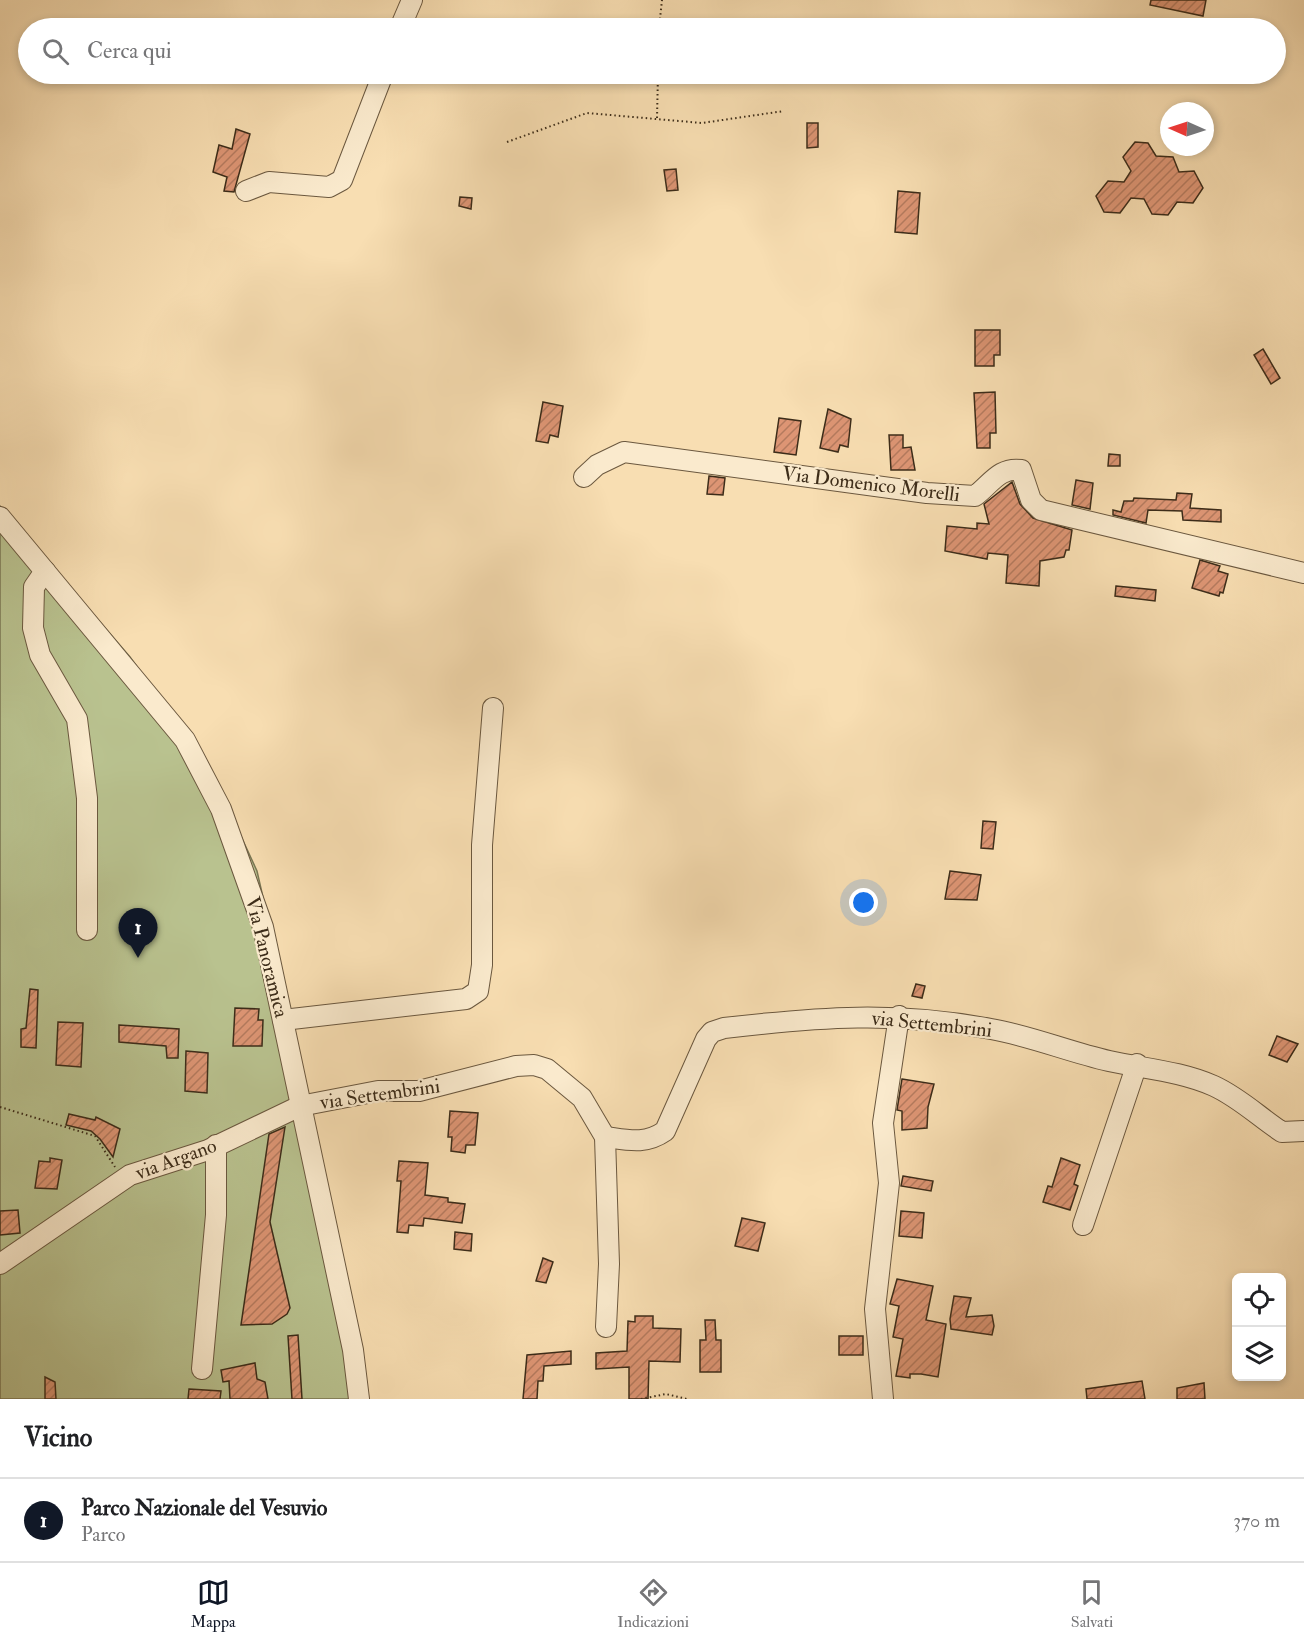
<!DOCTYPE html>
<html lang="it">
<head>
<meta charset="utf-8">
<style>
	body { margin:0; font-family:"IM FELL Double Pica",serif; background:#f6f6f6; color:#202124 }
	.controls { position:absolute; right:18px; bottom:18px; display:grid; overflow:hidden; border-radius:9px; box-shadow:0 3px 9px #0003 }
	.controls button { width:54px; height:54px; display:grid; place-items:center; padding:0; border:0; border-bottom:2px solid #e0e0e0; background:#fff; color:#202124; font:30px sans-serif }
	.compass { position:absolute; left:1160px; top:102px; width:54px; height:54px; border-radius:50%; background:#fff; box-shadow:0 3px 9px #0003; rotate:273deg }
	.you { position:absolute; left:864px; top:903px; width:21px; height:21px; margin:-15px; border:4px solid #fff; border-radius:50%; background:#1a73e8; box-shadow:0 0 0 9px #1a73e833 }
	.badge { display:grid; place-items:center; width:39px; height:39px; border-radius:50%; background:#111827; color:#fff; font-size:20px; font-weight:700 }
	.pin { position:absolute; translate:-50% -50px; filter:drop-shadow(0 2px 3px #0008) }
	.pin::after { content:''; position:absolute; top:32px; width:21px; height:18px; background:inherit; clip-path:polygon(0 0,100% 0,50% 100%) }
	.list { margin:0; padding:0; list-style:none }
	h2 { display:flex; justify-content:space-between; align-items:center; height:78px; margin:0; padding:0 24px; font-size:26px }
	h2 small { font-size:20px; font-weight:400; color:#757577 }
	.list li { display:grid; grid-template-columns:39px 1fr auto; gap:18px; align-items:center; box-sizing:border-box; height:84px; padding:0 24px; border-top:2px solid #e0e0e0 }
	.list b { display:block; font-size:22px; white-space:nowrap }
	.list p { margin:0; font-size:20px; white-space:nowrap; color:#757577 }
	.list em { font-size:20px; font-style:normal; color:#757577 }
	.icon { flex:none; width:33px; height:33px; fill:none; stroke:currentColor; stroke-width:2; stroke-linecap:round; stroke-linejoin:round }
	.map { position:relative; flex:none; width:1304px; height:1399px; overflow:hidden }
	.search { position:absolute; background:#fff; box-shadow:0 3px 9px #0003; left:18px; right:18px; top:18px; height:66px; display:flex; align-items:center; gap:15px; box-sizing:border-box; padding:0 21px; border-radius:33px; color:#757577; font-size:22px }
	.sheet { height:162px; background:#fff }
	nav { display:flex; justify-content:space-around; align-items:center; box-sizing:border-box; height:84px; border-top:2px solid #e0e0e0; background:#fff; font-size:16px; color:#757577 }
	nav a { display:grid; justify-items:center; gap:3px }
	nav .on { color:#111827 }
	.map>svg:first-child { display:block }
	.green { fill:#b9c28f; stroke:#7a7754; stroke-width:1.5 }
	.building { fill:url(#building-hatch); stroke:#3c2c19; stroke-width:1.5 }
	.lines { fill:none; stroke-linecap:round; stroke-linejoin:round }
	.minor-casing { stroke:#6b583f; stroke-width:22 }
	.path { stroke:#3c2c19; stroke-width:2; stroke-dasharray:1.5 3; stroke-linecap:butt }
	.minor { stroke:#faeacd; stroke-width:20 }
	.labels { text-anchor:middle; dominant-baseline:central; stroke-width:4.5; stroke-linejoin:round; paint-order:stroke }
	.street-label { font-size:20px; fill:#3c2c19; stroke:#faeacd }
</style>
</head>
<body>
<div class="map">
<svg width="1304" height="1399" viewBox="0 0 1304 1399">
	<defs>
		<pattern id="building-hatch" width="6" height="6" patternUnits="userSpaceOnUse" patternTransform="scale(1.5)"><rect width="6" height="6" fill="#dd9574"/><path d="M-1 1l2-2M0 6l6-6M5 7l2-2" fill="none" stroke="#b47a5e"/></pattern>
	</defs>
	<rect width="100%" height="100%" fill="#f8deb2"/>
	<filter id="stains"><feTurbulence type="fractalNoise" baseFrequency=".00333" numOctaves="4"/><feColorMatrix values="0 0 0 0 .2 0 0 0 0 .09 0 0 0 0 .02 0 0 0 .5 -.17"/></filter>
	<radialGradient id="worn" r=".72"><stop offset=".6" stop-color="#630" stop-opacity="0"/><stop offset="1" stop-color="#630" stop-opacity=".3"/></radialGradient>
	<path class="green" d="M0,506L130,657L208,765L257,871L297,1046L366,1399H0Z"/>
	<g class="building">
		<path d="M1151,0H1206L1203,16L1150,5Z"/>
		<path d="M807,123H818V147L807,148Z"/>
		<path d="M236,129L250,134L234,192L224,191L227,177L213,172L219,145L232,149Z"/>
		<path d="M1135,142L1148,143L1156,156L1173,157L1179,172L1194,171L1203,188L1193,203L1177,202L1168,215L1152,214L1144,199L1131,198L1120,213L1104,212L1096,196L1108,181L1124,182L1131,171L1123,157Z"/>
		<path d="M676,169L678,190L667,191L664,170Z"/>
		<path d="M898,191L920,193L917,234L895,232Z"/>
		<path d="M460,197L472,198L471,209L459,206Z"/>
		<path d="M975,330H1000V355H994V366H975Z"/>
		<path d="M1263,349L1280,378L1271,384L1254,355Z"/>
		<path d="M995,392L996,433H990V448H977L974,393Z"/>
		<path d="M543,402L563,406L558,437L550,435L548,443L536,441Z"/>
		<path d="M828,409L851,419L848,447L840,445L838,452L820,448Z"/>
		<path d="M779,418L801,421L796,455L774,452Z"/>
		<path d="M889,435H903V448L911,447L915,470H891Z"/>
		<path d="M1109,454L1120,455V466H1108Z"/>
		<path d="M709,476L725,478L723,495L707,494Z"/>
		<path d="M1076,480L1093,483L1090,509L1072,505Z"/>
		<path d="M1012,482L1020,504L1033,518L1072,530L1069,550H1066L1064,557L1040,561L1039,586L1006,583L1008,555L988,553L987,559L945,551L947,526L977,529V523L989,524L984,504Z"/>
		<path d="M1177,493L1192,494L1190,508L1221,510V522L1183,520L1182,511L1148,510L1146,523L1113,515V510L1121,512L1124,501H1133L1134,498L1176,500Z"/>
		<path d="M1200,560L1220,566L1218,571L1228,574L1223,593L1220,592L1219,596L1192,588Z"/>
		<path d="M1116,586L1156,590L1155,601L1115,596Z"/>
		<path d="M983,821L996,822L993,849L981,848Z"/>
		<path d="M950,871L981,875L977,900L945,899Z"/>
		<path d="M916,984L925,986L922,998L912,996Z"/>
		<path d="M30,989L38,990L36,1048L21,1047V1029L26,1028Z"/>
		<path d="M235,1008L259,1009L258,1020H263L262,1046H233Z"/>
		<path d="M58,1022L83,1023L81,1067L56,1065Z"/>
		<path d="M119,1025L179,1029L178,1058H167L166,1046L119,1042Z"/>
		<path d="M1277,1036L1298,1044L1287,1062L1269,1055Z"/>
		<path d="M186,1051L208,1053L207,1093L185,1091Z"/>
		<path d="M902,1079L934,1084L928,1107L927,1128L902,1130V1111L897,1110Z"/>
		<path d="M450,1111L478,1113L475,1145H466L465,1153L451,1151L452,1137H448Z"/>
		<path d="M69,1114L95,1120L96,1117L120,1129L113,1157L100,1139L91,1131L66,1125Z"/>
		<path d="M285,1127L270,1222L290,1308L287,1314L272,1324L241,1325L269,1134Z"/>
		<path d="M50,1158L62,1160L57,1189L35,1188L39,1161L50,1162Z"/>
		<path d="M1061,1158L1080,1165L1074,1184L1078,1186L1070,1210L1043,1202L1048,1186L1052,1187Z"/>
		<path d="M399,1161L428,1163L425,1195L448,1198V1202L465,1204L462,1223L424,1218L423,1226L409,1225L408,1233L397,1232L401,1181H397Z"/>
		<path d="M903,1176L933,1181L931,1191L901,1186Z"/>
		<path d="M18,1210L20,1233L0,1235V1211Z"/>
		<path d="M901,1211L924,1213L922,1238L899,1236Z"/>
		<path d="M742,1218L765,1223L758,1251L735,1246Z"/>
		<path d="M455,1232L472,1234L471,1251L454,1249Z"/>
		<path d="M543,1258L553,1262L546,1283L536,1281Z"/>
		<path d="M897,1279L933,1286L926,1320L946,1324L938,1377L921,1374H910V1378L896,1376L903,1339L893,1337L899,1306L890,1304Z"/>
		<path d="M954,1296L971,1298L966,1317L992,1315L994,1326L992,1335L951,1329L950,1319Z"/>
		<path d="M635,1316H653V1328L681,1329L680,1362L649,1361L648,1399H629V1367L596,1369V1353L627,1351L628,1321L635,1322Z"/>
		<path d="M705,1320H715L716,1340H721V1372H700V1340H706Z"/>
		<path d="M298,1335L302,1399H292L288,1336Z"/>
		<rect x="839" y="1336" width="24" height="19"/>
		<path d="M571,1351V1364L544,1366L543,1381H538L537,1399H523L527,1355Z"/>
		<path d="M255,1363L257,1379L265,1382L268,1399H230L229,1381L223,1382L221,1370Z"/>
		<path d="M45,1377L55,1382L56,1399H45Z"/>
		<path d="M1142,1381L1145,1399H1087L1086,1389Z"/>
		<path d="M1204,1383L1205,1399H1177V1388Z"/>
		<path d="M189,1389L221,1391L220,1399H188Z"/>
	</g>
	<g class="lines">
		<g class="minor-casing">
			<g id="minor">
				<path d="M400,28L412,0"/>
				<path d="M246,191L269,182L329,187L342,180L383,74"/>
				<path d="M584,477L597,465L624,452L927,493L975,496C991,484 999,467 1021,470L1031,500L1041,510L1304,573"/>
				<path d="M0,517L185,740L221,809L263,927L353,1350L359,1399"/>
				<path d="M45,571L34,587L33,628L40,655L77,719L87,798V930"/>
				<path d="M283,1020L466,999L478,991L482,965V845L493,708"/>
				<path d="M605,1137C628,1140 645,1145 665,1131L706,1039L712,1032L724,1028C819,1017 896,1011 991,1029C1031,1036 1069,1052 1109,1061C1145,1069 1180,1071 1214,1086C1240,1098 1259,1117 1282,1132L1304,1131"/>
				<path d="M1083,1225L1137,1064"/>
				<path d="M0,1264L130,1175L208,1150L300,1106L378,1091H419L516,1066L534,1065L547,1069L582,1098L605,1137L609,1264L606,1327"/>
				<path d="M202,1369L216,1215V1145"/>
				<path d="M883,1399L875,1309L889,1183L883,1123L899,1016"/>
			</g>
		</g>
		<g class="path">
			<path d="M659,28L662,0"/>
			<path d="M657,118L658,74"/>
			<path d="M507,142L587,113L702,123L784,111"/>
			<path d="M0,1107L95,1136L115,1167"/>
			<path d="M641,1399L666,1394L687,1399"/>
		</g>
		<use href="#minor" class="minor"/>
	</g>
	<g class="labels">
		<g class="street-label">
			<text transform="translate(871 484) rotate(7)">Via Domenico Morelli</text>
			<text transform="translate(267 957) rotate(76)">Via Panoramica</text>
			<text transform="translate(932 1024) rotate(6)">via Settembrini</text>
			<text transform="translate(380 1094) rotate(-8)">via Settembrini</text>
			<text transform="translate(176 1159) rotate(-20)">via Argano</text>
		</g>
	</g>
	<rect width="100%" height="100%" filter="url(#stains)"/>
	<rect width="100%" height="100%" fill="url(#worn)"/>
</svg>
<div class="controls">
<button><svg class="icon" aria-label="locate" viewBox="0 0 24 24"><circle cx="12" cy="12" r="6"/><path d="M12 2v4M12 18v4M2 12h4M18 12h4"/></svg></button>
<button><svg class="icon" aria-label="layers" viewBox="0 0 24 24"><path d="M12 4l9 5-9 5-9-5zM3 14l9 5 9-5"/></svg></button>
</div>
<svg class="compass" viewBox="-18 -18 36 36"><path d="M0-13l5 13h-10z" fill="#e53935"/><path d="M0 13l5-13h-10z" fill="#757577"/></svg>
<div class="you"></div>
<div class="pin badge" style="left:138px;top:958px">1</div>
<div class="search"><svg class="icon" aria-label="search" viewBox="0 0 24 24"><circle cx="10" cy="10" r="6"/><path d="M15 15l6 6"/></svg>Cerca qui</div>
</div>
<section class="sheet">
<h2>Vicino<small></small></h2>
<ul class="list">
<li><span class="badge">1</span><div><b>Parco Nazionale del Vesuvio</b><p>Parco</p></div><em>370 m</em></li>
</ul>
</section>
<nav>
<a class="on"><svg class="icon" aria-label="map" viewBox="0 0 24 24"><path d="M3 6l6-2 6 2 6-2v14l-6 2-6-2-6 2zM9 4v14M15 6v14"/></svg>Mappa</a>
<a><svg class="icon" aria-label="directions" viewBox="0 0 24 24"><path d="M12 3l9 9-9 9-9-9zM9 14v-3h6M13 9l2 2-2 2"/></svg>Indicazioni</a>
<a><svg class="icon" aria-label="saved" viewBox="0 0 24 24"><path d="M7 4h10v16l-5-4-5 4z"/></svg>Salvati</a>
</nav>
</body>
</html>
